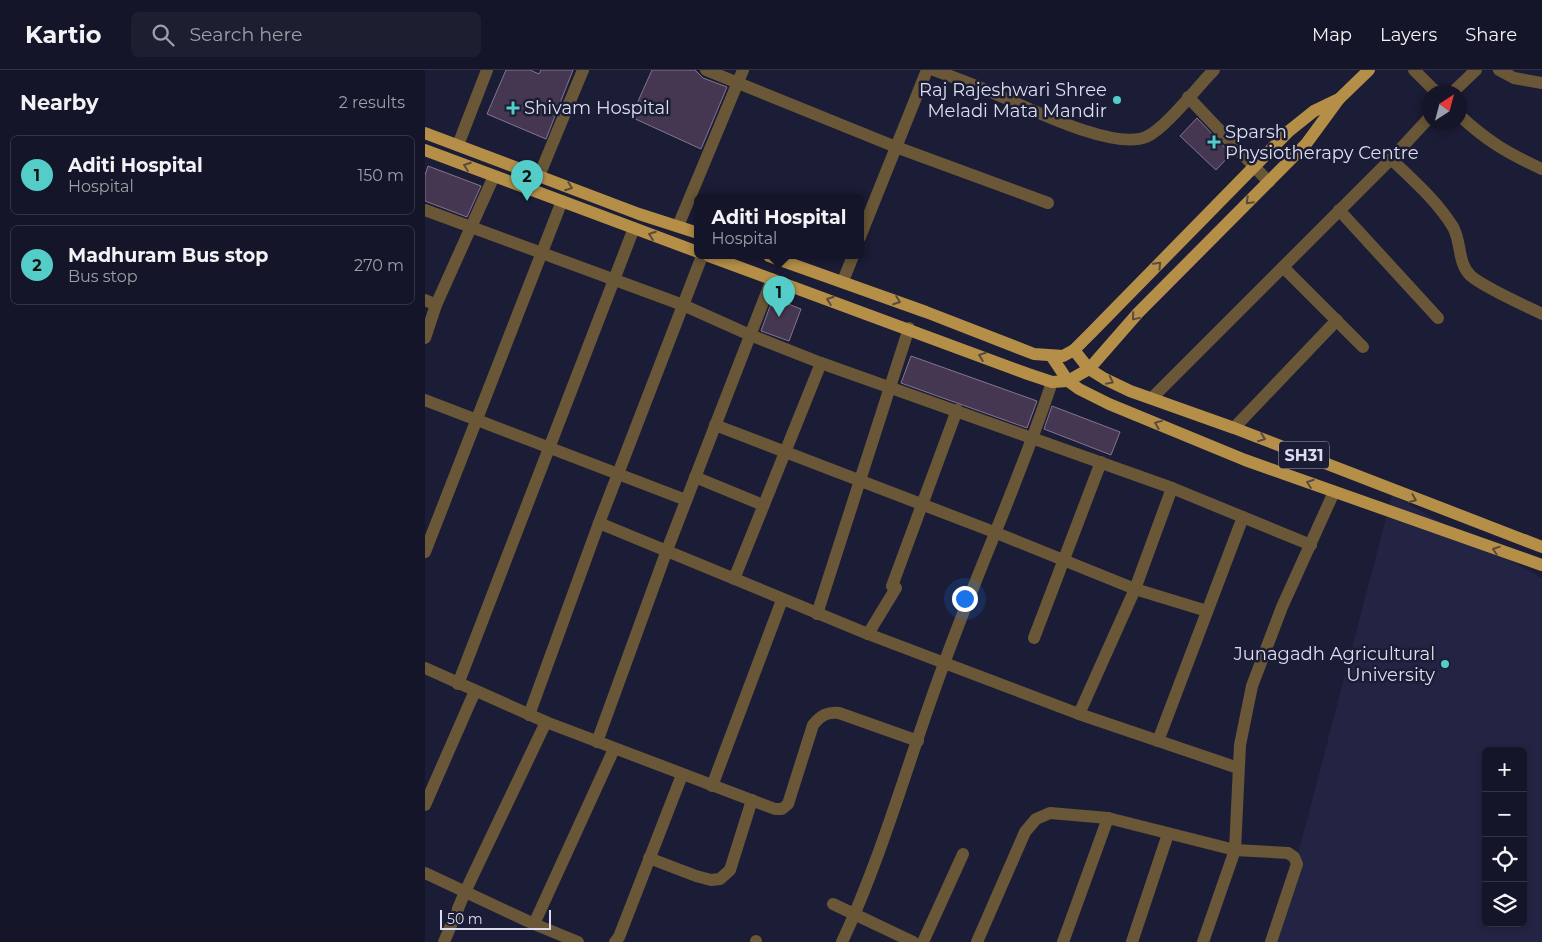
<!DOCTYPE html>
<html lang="en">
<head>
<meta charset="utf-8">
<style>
	body { margin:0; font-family:Montserrat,sans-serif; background:#1d1e30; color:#f1f3f6 }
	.controls { position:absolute; right:15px; bottom:15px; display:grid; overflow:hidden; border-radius:8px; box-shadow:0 2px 8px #0003 }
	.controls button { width:45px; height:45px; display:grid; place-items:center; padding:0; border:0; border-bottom:1px solid #333445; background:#141528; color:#f1f3f6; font:25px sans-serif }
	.compass { position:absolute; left:997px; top:15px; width:45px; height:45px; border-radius:50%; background:#141528; box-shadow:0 2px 8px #0003; rotate:36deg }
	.scale { position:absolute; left:15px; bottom:12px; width:111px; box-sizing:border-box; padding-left:5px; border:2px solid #dcdeef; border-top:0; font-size:14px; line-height:18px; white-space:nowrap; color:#dcdeef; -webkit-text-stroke:4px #1b1c35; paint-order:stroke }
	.you { position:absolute; left:539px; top:528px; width:18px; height:18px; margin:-12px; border:4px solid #fff; border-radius:50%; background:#1a73e8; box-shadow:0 0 0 8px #1a73e833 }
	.badge { display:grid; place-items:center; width:32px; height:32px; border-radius:50%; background:#54cdc8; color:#111; font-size:16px; font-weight:700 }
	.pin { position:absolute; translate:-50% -41px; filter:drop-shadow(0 1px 2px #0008) }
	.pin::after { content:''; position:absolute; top:26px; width:18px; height:15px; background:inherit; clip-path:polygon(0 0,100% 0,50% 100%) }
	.popup { position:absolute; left:269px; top:124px; width:170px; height:65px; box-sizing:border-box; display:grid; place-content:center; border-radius:8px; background:#141528; filter:drop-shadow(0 1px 4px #0005); font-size:16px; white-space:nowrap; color:#9d9fa8 }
	.popup b { font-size:19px; color:#f1f3f6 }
	.popup::after { content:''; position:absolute; left:50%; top:100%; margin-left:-10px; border:10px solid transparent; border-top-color:#141528 }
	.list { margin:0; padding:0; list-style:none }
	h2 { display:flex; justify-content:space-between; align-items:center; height:65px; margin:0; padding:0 20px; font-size:21px }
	h2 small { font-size:16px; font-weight:400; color:#9d9fa8 }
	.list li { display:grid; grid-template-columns:32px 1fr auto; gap:15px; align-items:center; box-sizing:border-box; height:80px; margin:0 10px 10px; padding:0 10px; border:1px solid #333445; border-radius:8px }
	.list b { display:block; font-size:19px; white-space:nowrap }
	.list p { margin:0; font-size:16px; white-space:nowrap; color:#9d9fa8 }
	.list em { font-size:16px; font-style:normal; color:#9d9fa8 }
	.icon { flex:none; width:28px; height:28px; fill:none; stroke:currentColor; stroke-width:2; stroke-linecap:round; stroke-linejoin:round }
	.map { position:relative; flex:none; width:1117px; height:872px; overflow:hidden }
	header { display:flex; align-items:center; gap:30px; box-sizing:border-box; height:70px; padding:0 25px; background:#141528; border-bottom:1px solid #333445 }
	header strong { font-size:24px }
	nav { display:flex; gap:28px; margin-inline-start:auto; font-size:18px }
	.search { width:350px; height:45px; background:#1d1e30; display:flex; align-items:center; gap:12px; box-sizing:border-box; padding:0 18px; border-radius:8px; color:#9d9fa8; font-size:19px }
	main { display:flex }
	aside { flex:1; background:#141528 }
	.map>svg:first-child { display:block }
	.built { fill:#232443; fill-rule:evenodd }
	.building { fill:#453751; stroke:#847592 }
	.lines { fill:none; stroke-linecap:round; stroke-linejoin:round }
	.minor { stroke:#6a5737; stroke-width:12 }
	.major { stroke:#b58f48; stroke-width:12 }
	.oneway { stroke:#594a3d }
	.poi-dot { fill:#54cdc8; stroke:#1b1c35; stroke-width:2 }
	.labels { text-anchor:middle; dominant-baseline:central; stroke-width:5; stroke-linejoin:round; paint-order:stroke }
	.shield { fill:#1b1c35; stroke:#a2a4b7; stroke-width:1 }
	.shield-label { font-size:16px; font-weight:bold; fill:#dcdeef }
	.poi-label { font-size:18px; fill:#dcdeef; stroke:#1b1c35; text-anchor:end }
</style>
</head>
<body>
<header>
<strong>Kartio</strong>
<div class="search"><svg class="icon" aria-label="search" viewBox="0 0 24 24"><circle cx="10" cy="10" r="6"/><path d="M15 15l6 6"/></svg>Search here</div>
<nav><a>Map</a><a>Layers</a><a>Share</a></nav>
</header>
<main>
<aside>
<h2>Nearby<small>2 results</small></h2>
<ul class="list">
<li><span class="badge">1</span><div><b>Aditi Hospital</b><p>Hospital</p></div><em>150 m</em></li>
<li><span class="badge">2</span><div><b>Madhuram Bus stop</b><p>Bus stop</p></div><em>270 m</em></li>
</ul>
</aside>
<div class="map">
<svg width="1117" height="872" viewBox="0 0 1117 872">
	<rect width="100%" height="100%" fill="#1b1c35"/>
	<path class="built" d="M967,425L1117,508V872H850ZM1061,681H1098V853H1061Z"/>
	<g class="building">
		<path d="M81,0H105L114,4L116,0H148L121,69L62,44Z"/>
		<path d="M227,0H270L278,8L302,17L276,79L206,47Z"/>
		<path d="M772,48L806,84L791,100L755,66Z"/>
		<path d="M3,96L56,116L42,147L0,131V105Z"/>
		<path d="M348,228L376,239L364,271L336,261Z"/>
		<path d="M486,286L612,331L602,358L476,313Z"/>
		<path d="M627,336L695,362L686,385L619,359Z"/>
	</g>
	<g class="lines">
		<g class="minor">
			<path d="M281,0L471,77L623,133"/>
			<path d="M509,0C528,7 547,14 566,22C600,36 687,81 721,67C741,58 772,17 789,0"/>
			<path d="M989,0L1011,22"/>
			<path d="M1074,0L1089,8L1117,13"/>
			<path d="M1028,22L1051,0"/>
			<path d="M763,27L844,112"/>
			<path d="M1034,45C1062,71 1082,83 1117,99"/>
			<path d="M33,75L62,0"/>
			<path d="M966,89C988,110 1012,131 1028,157C1037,173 1032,193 1046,206C1060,218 1099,235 1117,244"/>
			<path d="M114,106L158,0"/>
			<path d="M0,140L258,235L325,265L396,293L747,418L886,475"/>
			<path d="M914,140L1013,248"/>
			<path d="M253,156L318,0"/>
			<path d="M435,167L502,0"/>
			<path d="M858,197L938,277"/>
			<path d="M418,211L428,186"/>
			<path d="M0,230L11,235"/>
			<path d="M0,268L11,235L69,106"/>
			<path d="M727,328L966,89L1004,48"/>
			<path d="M0,330L261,430"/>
			<path d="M290,355L569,462L710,519L782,541"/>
			<path d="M809,358L912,250"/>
			<path d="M270,407L338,435"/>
			<path d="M174,453L443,564L654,644L813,698"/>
			<path d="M0,482L137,131"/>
			<path d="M309,509L396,293"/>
			<path d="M467,516L532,340"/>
			<path d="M392,544L484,258"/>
			<path d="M443,564L471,518"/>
			<path d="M609,568L676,392"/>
			<path d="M0,598L121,652L350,739H357L363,734L388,655C396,645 402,642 414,643L493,671"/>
			<path d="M33,614L209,158"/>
			<path d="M654,644L710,519L747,418"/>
			<path d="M104,645L174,453L277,186"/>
			<path d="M733,671L818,447"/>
			<path d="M172,672L242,480L347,209"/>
			<path d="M287,716L357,530"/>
			<path d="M0,735L50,621"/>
			<path d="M224,788L271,806L286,810L295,809L305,800L327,730"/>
			<path d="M0,803L109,854L153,872"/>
			<path d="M408,834L488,872"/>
			<path d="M109,854L189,679"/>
			<path d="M19,872L40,822L121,652"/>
			<path d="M190,872L194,867L257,705"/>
			<path d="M331,872V871"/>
			<path d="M417,872C459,782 485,684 520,591C554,497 596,407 627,312"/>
			<path d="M498,872L538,784"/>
			<path d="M552,872L600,762L611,749L625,743L683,748L810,780L863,783L869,787L872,794L846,872"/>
			<path d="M638,872L683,748"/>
			<path d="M707,872L743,764"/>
			<path d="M778,872L810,780L815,675L827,616L857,537L909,422"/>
		</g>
		<g class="major">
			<path d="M0,63L214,144L273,163"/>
			<path d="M0,80L273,182"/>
			<path d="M284,186L603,304L627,312L643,311L664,299L713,243L881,74L914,29L944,0"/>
			<path d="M344,186L501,242L609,284L638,286L649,280L666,263L864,61L889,41L914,29"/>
			<path d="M649,280L664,299L680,309L705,321L809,358L1117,477"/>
			<path d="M627,287L643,311L654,319L684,334L820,390L1117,495"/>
		</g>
	</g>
	<defs><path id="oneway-chevron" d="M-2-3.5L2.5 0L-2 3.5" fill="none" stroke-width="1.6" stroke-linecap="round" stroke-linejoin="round" transform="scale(1.25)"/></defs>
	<g class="oneway">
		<use href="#oneway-chevron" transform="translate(42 96) rotate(-160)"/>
		<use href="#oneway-chevron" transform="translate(144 117) rotate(21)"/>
		<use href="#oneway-chevron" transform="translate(824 131) rotate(135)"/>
		<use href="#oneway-chevron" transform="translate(227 165) rotate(-160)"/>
		<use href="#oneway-chevron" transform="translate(733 195) rotate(-46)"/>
		<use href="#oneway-chevron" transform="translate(405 230) rotate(-160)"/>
		<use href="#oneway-chevron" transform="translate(472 231) rotate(20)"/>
		<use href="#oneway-chevron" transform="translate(710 247) rotate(130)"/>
		<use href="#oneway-chevron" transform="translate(557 286) rotate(-159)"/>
		<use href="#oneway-chevron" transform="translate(685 311) rotate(27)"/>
		<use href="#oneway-chevron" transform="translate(733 354) rotate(-158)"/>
		<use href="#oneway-chevron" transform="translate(837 368) rotate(21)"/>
		<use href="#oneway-chevron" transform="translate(885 413) rotate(-160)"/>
		<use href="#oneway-chevron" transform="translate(988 429) rotate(22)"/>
		<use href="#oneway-chevron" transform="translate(1071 480) rotate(-161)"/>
	</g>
	<g class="poi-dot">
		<circle cx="692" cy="30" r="5"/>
		<path d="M85.5 30.5h5v5h5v5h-5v5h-5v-5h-5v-5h5z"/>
		<path d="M786.5 64.5h5v5h5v5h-5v5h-5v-5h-5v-5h5z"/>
		<circle cx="1020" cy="594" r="5"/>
	</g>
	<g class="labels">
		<rect class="shield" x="854" y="371.5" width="50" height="27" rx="4"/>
		<g class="shield-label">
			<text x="879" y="385">SH31</text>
		</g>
		<g class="poi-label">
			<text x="682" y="20">Raj Rajeshwari Shree<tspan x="682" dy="21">Meladi Mata Mandir</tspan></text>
			<text x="99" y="38" text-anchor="start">Shivam Hospital</text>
			<text x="800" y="62" text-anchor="start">Sparsh<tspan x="800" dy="21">Physiotherapy Centre</tspan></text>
			<text x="1010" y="584">Junagadh Agricultural<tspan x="1010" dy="21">University</tspan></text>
		</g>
	</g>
</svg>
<div class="controls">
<button>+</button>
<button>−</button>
<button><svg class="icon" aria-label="locate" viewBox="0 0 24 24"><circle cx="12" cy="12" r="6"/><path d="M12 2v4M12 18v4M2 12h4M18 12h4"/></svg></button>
<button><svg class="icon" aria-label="layers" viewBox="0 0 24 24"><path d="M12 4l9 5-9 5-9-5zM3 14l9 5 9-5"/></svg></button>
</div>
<svg class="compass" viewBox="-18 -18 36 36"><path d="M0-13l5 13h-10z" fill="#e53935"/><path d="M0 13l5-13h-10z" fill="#9d9fa8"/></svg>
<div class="scale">50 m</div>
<div class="you"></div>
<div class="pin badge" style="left:354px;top:247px">1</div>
<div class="popup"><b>Aditi Hospital</b>Hospital</div>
<div class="pin badge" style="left:102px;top:131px">2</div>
</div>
</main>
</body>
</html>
